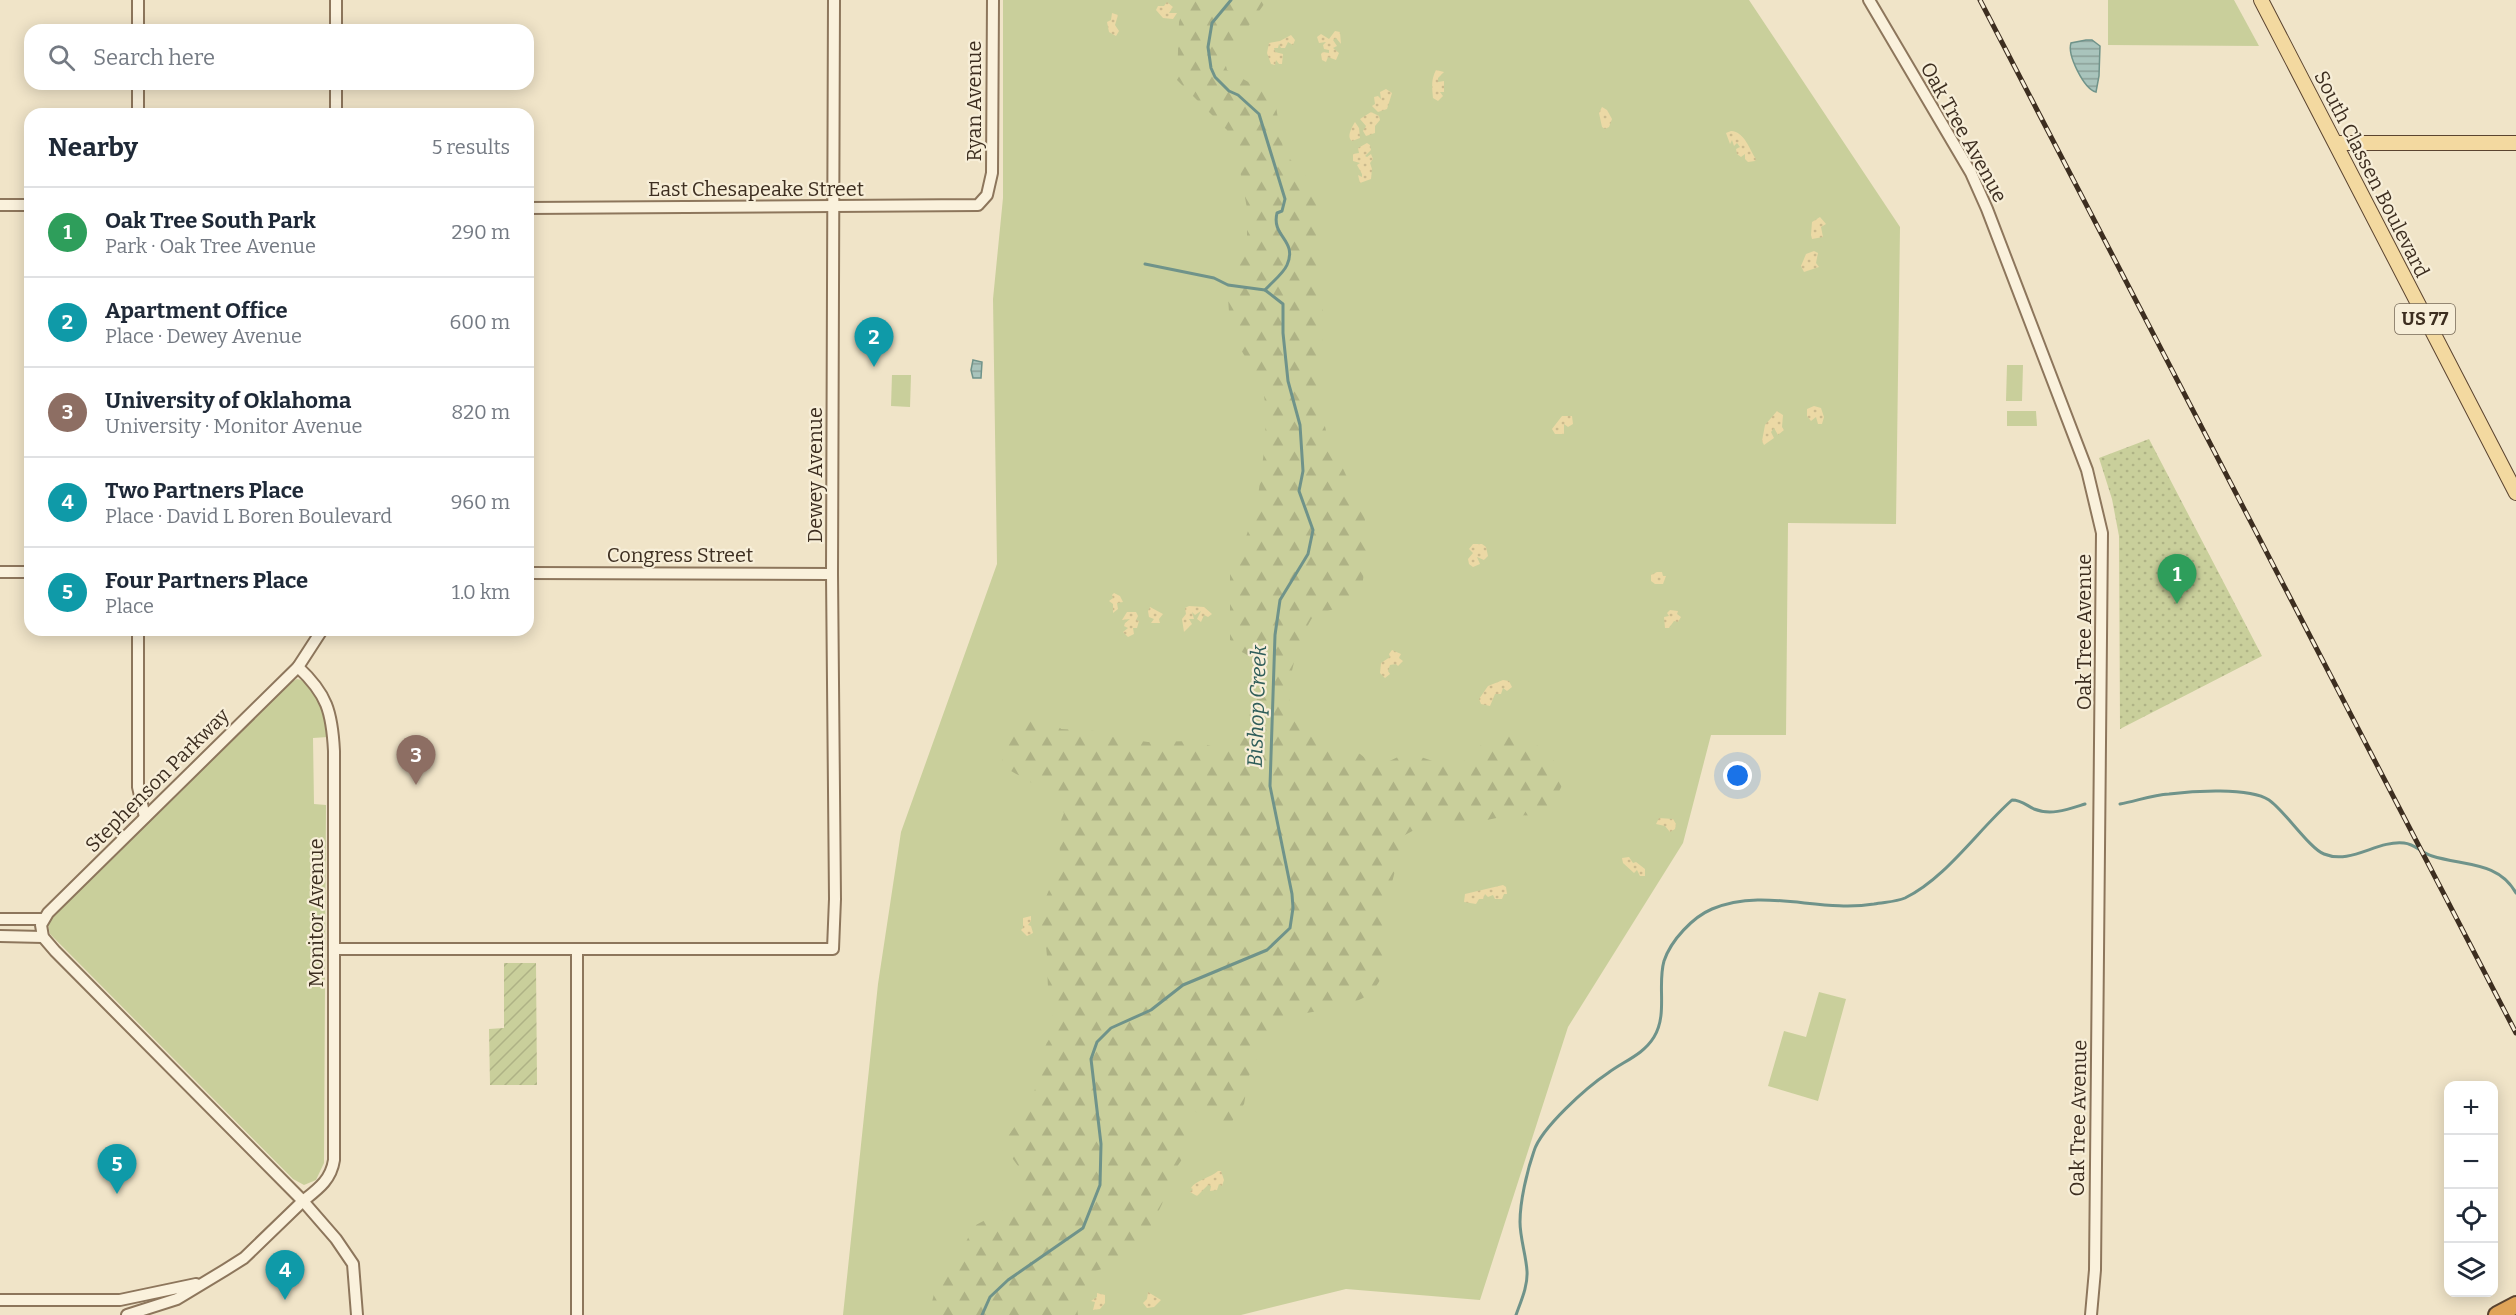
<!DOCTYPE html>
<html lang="en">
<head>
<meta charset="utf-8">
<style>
	body { margin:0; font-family:Bitter,serif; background:#f6f6f7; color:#1f2937 }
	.controls { position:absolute; right:18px; bottom:18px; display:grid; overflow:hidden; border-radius:12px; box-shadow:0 3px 15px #0003 }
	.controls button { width:54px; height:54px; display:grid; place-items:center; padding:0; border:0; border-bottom:2px solid #e0e1e3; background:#fff; color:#1f2937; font:30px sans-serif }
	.you { position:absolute; left:1738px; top:776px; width:21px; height:21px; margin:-15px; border:4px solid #fff; border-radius:50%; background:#1a73e8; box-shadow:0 0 0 9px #1a73e833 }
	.badge { display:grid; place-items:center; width:39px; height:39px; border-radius:50%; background:#9e2a2b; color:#fff; font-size:20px; font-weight:700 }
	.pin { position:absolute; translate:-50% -50px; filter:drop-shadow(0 2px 3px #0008) }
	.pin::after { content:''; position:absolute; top:32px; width:21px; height:18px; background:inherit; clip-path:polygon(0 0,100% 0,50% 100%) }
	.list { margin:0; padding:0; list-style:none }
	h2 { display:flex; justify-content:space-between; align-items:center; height:78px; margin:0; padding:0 24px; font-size:26px }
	h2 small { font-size:20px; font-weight:400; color:#747a83 }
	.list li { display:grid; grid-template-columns:39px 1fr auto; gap:18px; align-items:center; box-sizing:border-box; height:90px; padding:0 24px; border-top:2px solid #e0e1e3 }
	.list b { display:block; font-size:22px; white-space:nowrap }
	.list p { margin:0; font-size:20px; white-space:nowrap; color:#747a83 }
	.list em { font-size:20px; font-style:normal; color:#747a83 }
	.icon { flex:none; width:33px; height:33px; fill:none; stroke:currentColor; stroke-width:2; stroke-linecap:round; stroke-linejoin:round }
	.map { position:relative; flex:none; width:2516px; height:1315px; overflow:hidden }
	.search { position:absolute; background:#fff; box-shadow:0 3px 15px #0003; left:24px; top:24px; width:510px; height:66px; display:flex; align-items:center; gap:15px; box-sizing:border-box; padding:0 21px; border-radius:18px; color:#747a83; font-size:22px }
	.panel { position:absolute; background:#fff; box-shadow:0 3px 15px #0003; left:24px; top:108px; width:510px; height:528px; border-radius:18px }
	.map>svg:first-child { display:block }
	.grass { fill:#c9cf9b }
	.forest { fill:url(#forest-firs) }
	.sand { fill:url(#sand-dots) }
	.park { fill:url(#park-dots) }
	.garden { fill:url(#garden-furrows) }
	.water { fill:url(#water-rules); stroke:#6f938a; stroke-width:1.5 }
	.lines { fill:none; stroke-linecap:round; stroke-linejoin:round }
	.stream { stroke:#6f938a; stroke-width:3 }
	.minor-casing { stroke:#8d765c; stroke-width:14 }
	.major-casing { stroke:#5b4430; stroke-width:16 }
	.highway-casing { stroke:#5b4430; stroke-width:20 }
	.minor { stroke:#faf1dc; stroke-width:10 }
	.major { stroke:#f3d9a0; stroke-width:14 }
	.highway { stroke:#e0a458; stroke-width:16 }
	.rail-casing { stroke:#3d2e20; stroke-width:5 }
	.rail { stroke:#f7eed8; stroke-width:3; stroke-dasharray:9; stroke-linecap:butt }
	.labels { text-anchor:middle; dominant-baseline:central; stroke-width:4.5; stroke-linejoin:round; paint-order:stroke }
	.shield { fill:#f7eed8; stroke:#756857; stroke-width:1.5 }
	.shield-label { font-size:18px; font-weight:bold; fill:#3d2e20 }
	.street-label { font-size:20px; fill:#3d2e20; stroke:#f7eed8 }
	.water-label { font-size:21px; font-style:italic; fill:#2f5d5a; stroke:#f7eed8 }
</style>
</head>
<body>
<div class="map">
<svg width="2516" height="1315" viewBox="0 0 2516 1315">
	<defs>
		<pattern id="forest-firs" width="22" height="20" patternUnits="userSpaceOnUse" patternTransform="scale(1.5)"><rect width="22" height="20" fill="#c9cf9b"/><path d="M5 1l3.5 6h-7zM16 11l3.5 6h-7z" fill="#aeb285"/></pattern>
		<pattern id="sand-dots" width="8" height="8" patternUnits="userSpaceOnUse" patternTransform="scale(1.5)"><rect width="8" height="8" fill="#ecd9a5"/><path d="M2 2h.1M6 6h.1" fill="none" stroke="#cbbb8e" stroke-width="1.8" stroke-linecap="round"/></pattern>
		<pattern id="park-dots" width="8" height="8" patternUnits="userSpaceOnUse" patternTransform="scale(1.5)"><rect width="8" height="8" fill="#c9cf9b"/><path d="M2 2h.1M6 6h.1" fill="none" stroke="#aeb285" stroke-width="1.8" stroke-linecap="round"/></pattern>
		<pattern id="garden-furrows" width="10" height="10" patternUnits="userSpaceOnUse" patternTransform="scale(1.5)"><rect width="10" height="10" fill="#c9cf9b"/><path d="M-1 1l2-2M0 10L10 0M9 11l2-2" fill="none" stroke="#aeb285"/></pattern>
		<pattern id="water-rules" width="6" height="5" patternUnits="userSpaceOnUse" patternTransform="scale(1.5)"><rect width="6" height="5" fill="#a9c4bc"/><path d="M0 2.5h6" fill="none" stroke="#8ba098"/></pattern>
	</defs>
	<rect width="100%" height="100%" fill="#f0e4c8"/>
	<g class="grass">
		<path d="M1003,0H1749L1900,227L1896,524L1788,523L1786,735H1711L1683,843L1568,1027L1480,1300L1346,1289L1241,1315H843L878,984L901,832L997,564L993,299L1003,198Z"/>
		<path d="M2108,0H2234L2259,46L2108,45Z"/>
		<path d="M2007,365H2023L2022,401H2006Z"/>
		<path d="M892,375H911L910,407L891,406Z"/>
		<path d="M2007,411H2036L2037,426H2007Z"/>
		<path d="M297,679C321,683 326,718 328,737L313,738L314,804L326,805L324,1163L316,1180L304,1185L293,1179L50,934L48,925L51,918L286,685Z"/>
		<path d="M1819,992L1846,999L1818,1101L1768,1086L1784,1031L1806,1037Z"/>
	</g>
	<path class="forest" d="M1181,0H1267L1245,31L1227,46L1224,58L1227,70L1268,93L1276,107L1284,153L1309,179L1318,208L1316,244L1324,321L1317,392L1327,435L1364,513L1368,542L1361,595L1351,604L1314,615C1298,639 1283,688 1292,716C1296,727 1313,738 1322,744C1331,750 1344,746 1353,750C1361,753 1369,762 1375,768L1402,755L1421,757L1459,770C1463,765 1465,759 1469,755C1483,740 1512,729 1530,740C1544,748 1549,766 1568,763L1567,775L1552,806L1535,815L1506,816L1487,820L1465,828L1427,823L1405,835C1399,855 1393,876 1389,897C1384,929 1397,969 1369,994C1354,1007 1309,1012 1290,1016L1283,1030L1259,1053L1249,1076L1244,1104L1229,1126L1216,1129L1188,1105L1185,1123V1155L1168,1180L1162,1204L1135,1259L1092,1272C1086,1284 1075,1301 1078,1315H924L931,1306L936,1286L946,1266L964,1246L974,1226L1006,1209L1023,1205L1028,1192L1018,1166L1002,1144C1016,1126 1031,1104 1037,1083C1043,1065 1039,1049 1053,1035C1054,1018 1050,1004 1048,988C1047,974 1048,960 1046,946C1045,940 1041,934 1040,928C1039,908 1051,883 1062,868C1060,848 1055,831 1064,813L1050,790L1032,783L1004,767L1001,752L1003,743L1009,736L1014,722L1024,715L1056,723L1061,729L1095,731L1106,736L1148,742L1195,741L1217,748L1233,745L1246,732L1250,713L1248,672L1251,657L1240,651L1230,640V569L1245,540L1257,504L1265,444L1266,410L1263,388L1240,348L1229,312L1228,298L1247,240V208L1237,155L1227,130L1177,80L1179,22L1183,10Z"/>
	<g class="sand">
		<path d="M1167,2L1173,7L1169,13H1177L1173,19L1163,18L1156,10L1158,6H1164Z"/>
		<path d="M1112,13L1118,15L1115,25L1119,31L1116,36L1109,32L1107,22L1111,20Z"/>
		<path d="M1335,31L1340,32L1341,44L1336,38L1333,40L1337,46L1333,48L1339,53L1336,60L1328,57L1326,62L1322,60L1321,54L1323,52L1329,53V50L1324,49L1323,45L1326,42L1319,43L1317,37L1321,34L1329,39Z"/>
		<path d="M1291,35L1295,40L1293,45L1288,42L1285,48H1281L1279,44L1278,48H1274L1275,52L1283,54L1282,64H1279L1276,60L1275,65L1271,64L1267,53L1269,43L1280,41Z"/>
		<path d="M1436,70L1444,72L1438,78V82L1444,81V92H1440L1443,96L1438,101L1433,98C1432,86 1431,80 1436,70Z"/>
		<path d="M1386,89L1392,93L1387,109L1378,112L1372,106L1375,104L1374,97L1378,96L1381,99L1380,92Z"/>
		<path d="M1602,107L1607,110L1612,119L1609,127L1605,129L1602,127L1599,113Z"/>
		<path d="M1371,112L1379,116L1380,120L1375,126V133L1366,136L1363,131L1366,126L1360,119Z"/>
		<path d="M1355,122L1359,128L1360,138L1352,141C1346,137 1352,127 1355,122Z"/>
		<path d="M1731,131C1745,132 1749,149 1756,159L1755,161L1748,162L1745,159V154L1741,157L1737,154L1736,149L1740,147L1737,143L1734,146L1732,140L1730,144L1726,133Z"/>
		<path d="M1367,143L1370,145L1371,150L1365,156L1367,157L1371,154L1373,159L1370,163L1372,169L1371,179L1360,183L1358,175L1362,177V174L1357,165L1360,163L1353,161V154L1359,153L1358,148Z"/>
		<path d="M1820,217L1826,224L1821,227L1823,237L1812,239L1811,235L1812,222Z"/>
		<path d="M1814,251L1818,253L1816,263L1819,267L1804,272L1801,266L1806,254Z"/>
		<path d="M1814,406L1821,408L1824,417L1822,424H1818L1816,417L1811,421L1807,416V409Z"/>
		<path d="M1777,411L1783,415L1782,427L1784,430L1778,435L1774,428L1771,432L1774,438L1764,445L1762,441L1765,425Z"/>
		<path d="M1562,416H1572L1573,424L1568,427L1564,424V434H1555L1552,429Z"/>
		<path d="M1482,544L1486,547L1488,556L1484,560L1477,557L1480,564L1473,567L1469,564L1468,559L1473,553L1469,549L1473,544Z"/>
		<path d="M1657,572H1662L1663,576H1666L1663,584H1655L1651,581V575Z"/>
		<path d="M1114,593L1120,596L1123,602L1117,603L1118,609L1113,613V604L1109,601L1113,598L1112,595Z"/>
		<path d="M1189,606L1204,607L1212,614L1208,617L1204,615L1201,622L1197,619L1201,611L1195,615L1192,612L1194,619H1189L1192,624L1184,632L1182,619L1186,614L1185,608Z"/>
		<path d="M1150,607L1163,614L1159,619L1160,623H1151L1154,619L1149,617L1148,611Z"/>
		<path d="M1670,610L1678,611L1677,614L1681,617L1678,622L1674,621L1669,628H1665L1664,617L1669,616L1667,613Z"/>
		<path d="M1127,612H1136L1138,616L1136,620L1139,621L1137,628H1133L1134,634L1128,637L1123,632L1128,628L1124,626L1125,623L1130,619L1122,620Z"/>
		<path d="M1392,650L1401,654L1399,658L1403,661L1398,666L1396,664L1390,665L1388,671L1390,674L1385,678L1380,673L1381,663L1390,657L1389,654Z"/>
		<path d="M1503,680L1509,681L1512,687L1507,691L1503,688L1501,694H1495L1490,706L1481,704L1479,699L1488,686Z"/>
		<path d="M1659,818L1673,819L1676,824L1675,829L1670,832L1665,826L1656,824Z"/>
		<path d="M1629,857L1633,863L1636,862L1645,869V876H1640L1637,870L1634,873L1623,863L1622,858Z"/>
		<path d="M1503,885L1506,887L1507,894H1504L1502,899H1495L1493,895L1488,897L1485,894L1483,899H1479L1476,904L1464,902L1465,894Z"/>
		<path d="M1031,916V921L1028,925L1031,926L1033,933L1027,936L1021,930L1023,928V918Z"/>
		<path d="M1218,1171H1221L1224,1180L1222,1186L1219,1184L1217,1190L1210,1191L1211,1186L1208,1185L1197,1196L1190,1192L1193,1189L1191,1188C1196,1180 1210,1178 1218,1171Z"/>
		<path d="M1148,1292L1161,1300L1154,1307L1147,1308L1143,1303L1147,1299Z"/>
		<path d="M1097,1293L1105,1295V1303L1100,1309L1093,1310L1095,1302L1091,1301L1097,1297Z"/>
	</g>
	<path class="park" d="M2149,439L2262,656L2120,729L2119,536L2112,499L2099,458Z"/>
	<path class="garden" d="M504,963H536L537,1085H490L489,1029L504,1028Z"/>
	<g class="water">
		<path d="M2086,40H2092L2100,46L2099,76L2096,92C2084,89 2067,55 2071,43Z"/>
		<path d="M973,360L982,362L981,378H973L971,370Z"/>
	</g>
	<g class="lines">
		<g class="stream">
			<path d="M1145,264L1214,278L1228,285L1265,290"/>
			<path d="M2120,804C2136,801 2153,795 2169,794C2192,791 2249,787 2269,800C2284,810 2310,849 2324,854C2351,865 2377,840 2404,843C2415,844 2422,853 2432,856C2464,866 2498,861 2516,893"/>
			<path d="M982,1315L990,1297L1008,1280L1083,1228L1100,1185L1101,1144L1091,1059L1097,1042L1111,1028L1151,1010L1183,985L1267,950L1290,928L1293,908L1292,894L1270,786L1275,635L1280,600L1308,554L1313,530L1299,491L1303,471L1300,425L1288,381L1283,333V304L1265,290C1272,282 1283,274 1287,265C1298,240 1271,237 1277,213L1282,211L1285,199L1259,114L1238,95L1229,91L1215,77L1211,68L1208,47L1212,23L1231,0"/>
			<path d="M1516,1315C1521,1301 1528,1286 1527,1271C1526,1255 1520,1238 1520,1222C1520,1201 1527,1171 1534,1151C1541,1128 1587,1087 1608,1073C1624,1061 1643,1055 1654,1037C1668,1014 1657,985 1664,961C1671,940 1693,917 1712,909C1764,887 1819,913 1874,904C1884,902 1896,902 1905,898C1946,878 1978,830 2012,800C2021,800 2026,805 2034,809C2051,816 2069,809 2085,804"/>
		</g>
		<g class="minor-casing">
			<g id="minor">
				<path d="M336,0V30"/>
				<path d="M1869,0L1971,173L1987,209L2087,470L2102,533L2095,1270L2091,1315"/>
				<path d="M138,30V0"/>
				<path d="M336,84V114"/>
				<path d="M138,114V84"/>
				<path d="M0,205H30"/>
				<path d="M528,208L978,205L987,195L992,173L993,0"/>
				<path d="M0,572H30"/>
				<path d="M528,573L832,574"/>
				<path d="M138,630V787L145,817"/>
				<path d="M298,667C327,694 332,712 334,751V1160C331,1180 318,1189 303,1201L336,1239L353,1264L357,1315"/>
				<path d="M0,919H43"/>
				<path d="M0,936L43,937"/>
				<path d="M334,949H833L835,899L832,574L834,0"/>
				<path d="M0,1300H120L196,1284"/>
				<path d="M127,1315L177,1299L225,1270L244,1258L303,1201L55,951L43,937L41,925L48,913L298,667L322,630"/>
				<path d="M577,1315V949"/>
			</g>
		</g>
		<g class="major-casing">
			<g id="major">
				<path d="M2261,0L2516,493"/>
				<path d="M2336,143H2516"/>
			</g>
		</g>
		<g class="highway-casing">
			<path id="highway" d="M2497,1315L2516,1305"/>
		</g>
		<use href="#minor" class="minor"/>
		<use href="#major" class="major"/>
		<use href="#highway" class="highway"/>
		<g class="rail-casing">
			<path id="rail" d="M1980,0L2516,1033"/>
		</g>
		<use href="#rail" class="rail"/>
	</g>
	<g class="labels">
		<rect class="shield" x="2395" y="304" width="60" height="30" rx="4.5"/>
		<g class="shield-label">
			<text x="2425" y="319">US 77</text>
		</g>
		<g class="street-label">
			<text transform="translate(974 101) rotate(-90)">Ryan Avenue</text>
			<text transform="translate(1964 132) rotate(61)">Oak Tree Avenue</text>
			<text transform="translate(2372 174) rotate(63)">South Classen Boulevard</text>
			<text x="756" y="189">East Chesapeake Street</text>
			<text transform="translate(815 475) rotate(-90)">Dewey Avenue</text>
			<text x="680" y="555">Congress Street</text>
			<text transform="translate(2084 632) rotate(-90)">Oak Tree Avenue</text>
			<text transform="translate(157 780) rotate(-45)">Stephenson Parkway</text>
			<text transform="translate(316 913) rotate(-90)">Monitor Avenue</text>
			<text transform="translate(2078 1118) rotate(-89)">Oak Tree Avenue</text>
		</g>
		<g class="water-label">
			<text transform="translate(1257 706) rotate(-88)">Bishop Creek</text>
		</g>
	</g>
</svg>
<div class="controls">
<button>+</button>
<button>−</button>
<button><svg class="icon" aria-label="locate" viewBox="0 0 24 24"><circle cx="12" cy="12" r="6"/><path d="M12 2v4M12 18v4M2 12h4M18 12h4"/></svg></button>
<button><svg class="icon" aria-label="layers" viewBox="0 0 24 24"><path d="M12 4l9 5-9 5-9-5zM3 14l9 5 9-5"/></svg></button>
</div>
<div class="you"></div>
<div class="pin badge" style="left:2177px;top:604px;background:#2e9e5b">1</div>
<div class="pin badge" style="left:874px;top:367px;background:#0f9aa8">2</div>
<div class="pin badge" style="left:416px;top:785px;background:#8d6e63">3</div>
<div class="pin badge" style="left:285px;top:1300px;background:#0f9aa8">4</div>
<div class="pin badge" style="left:117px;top:1194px;background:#0f9aa8">5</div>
<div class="search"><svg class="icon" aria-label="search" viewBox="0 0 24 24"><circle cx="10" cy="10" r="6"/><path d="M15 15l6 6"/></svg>Search here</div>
<section class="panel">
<h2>Nearby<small>5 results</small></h2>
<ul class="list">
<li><span class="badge" style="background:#2e9e5b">1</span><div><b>Oak Tree South Park</b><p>Park · Oak Tree Avenue</p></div><em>290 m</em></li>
<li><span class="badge" style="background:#0f9aa8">2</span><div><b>Apartment Office</b><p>Place · Dewey Avenue</p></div><em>600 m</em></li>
<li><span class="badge" style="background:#8d6e63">3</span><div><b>University of Oklahoma</b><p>University · Monitor Avenue</p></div><em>820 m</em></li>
<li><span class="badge" style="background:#0f9aa8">4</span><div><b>Two Partners Place</b><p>Place · David L Boren Boulevard</p></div><em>960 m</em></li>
<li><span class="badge" style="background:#0f9aa8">5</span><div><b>Four Partners Place</b><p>Place</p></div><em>1.0 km</em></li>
</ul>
</section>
</div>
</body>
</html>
